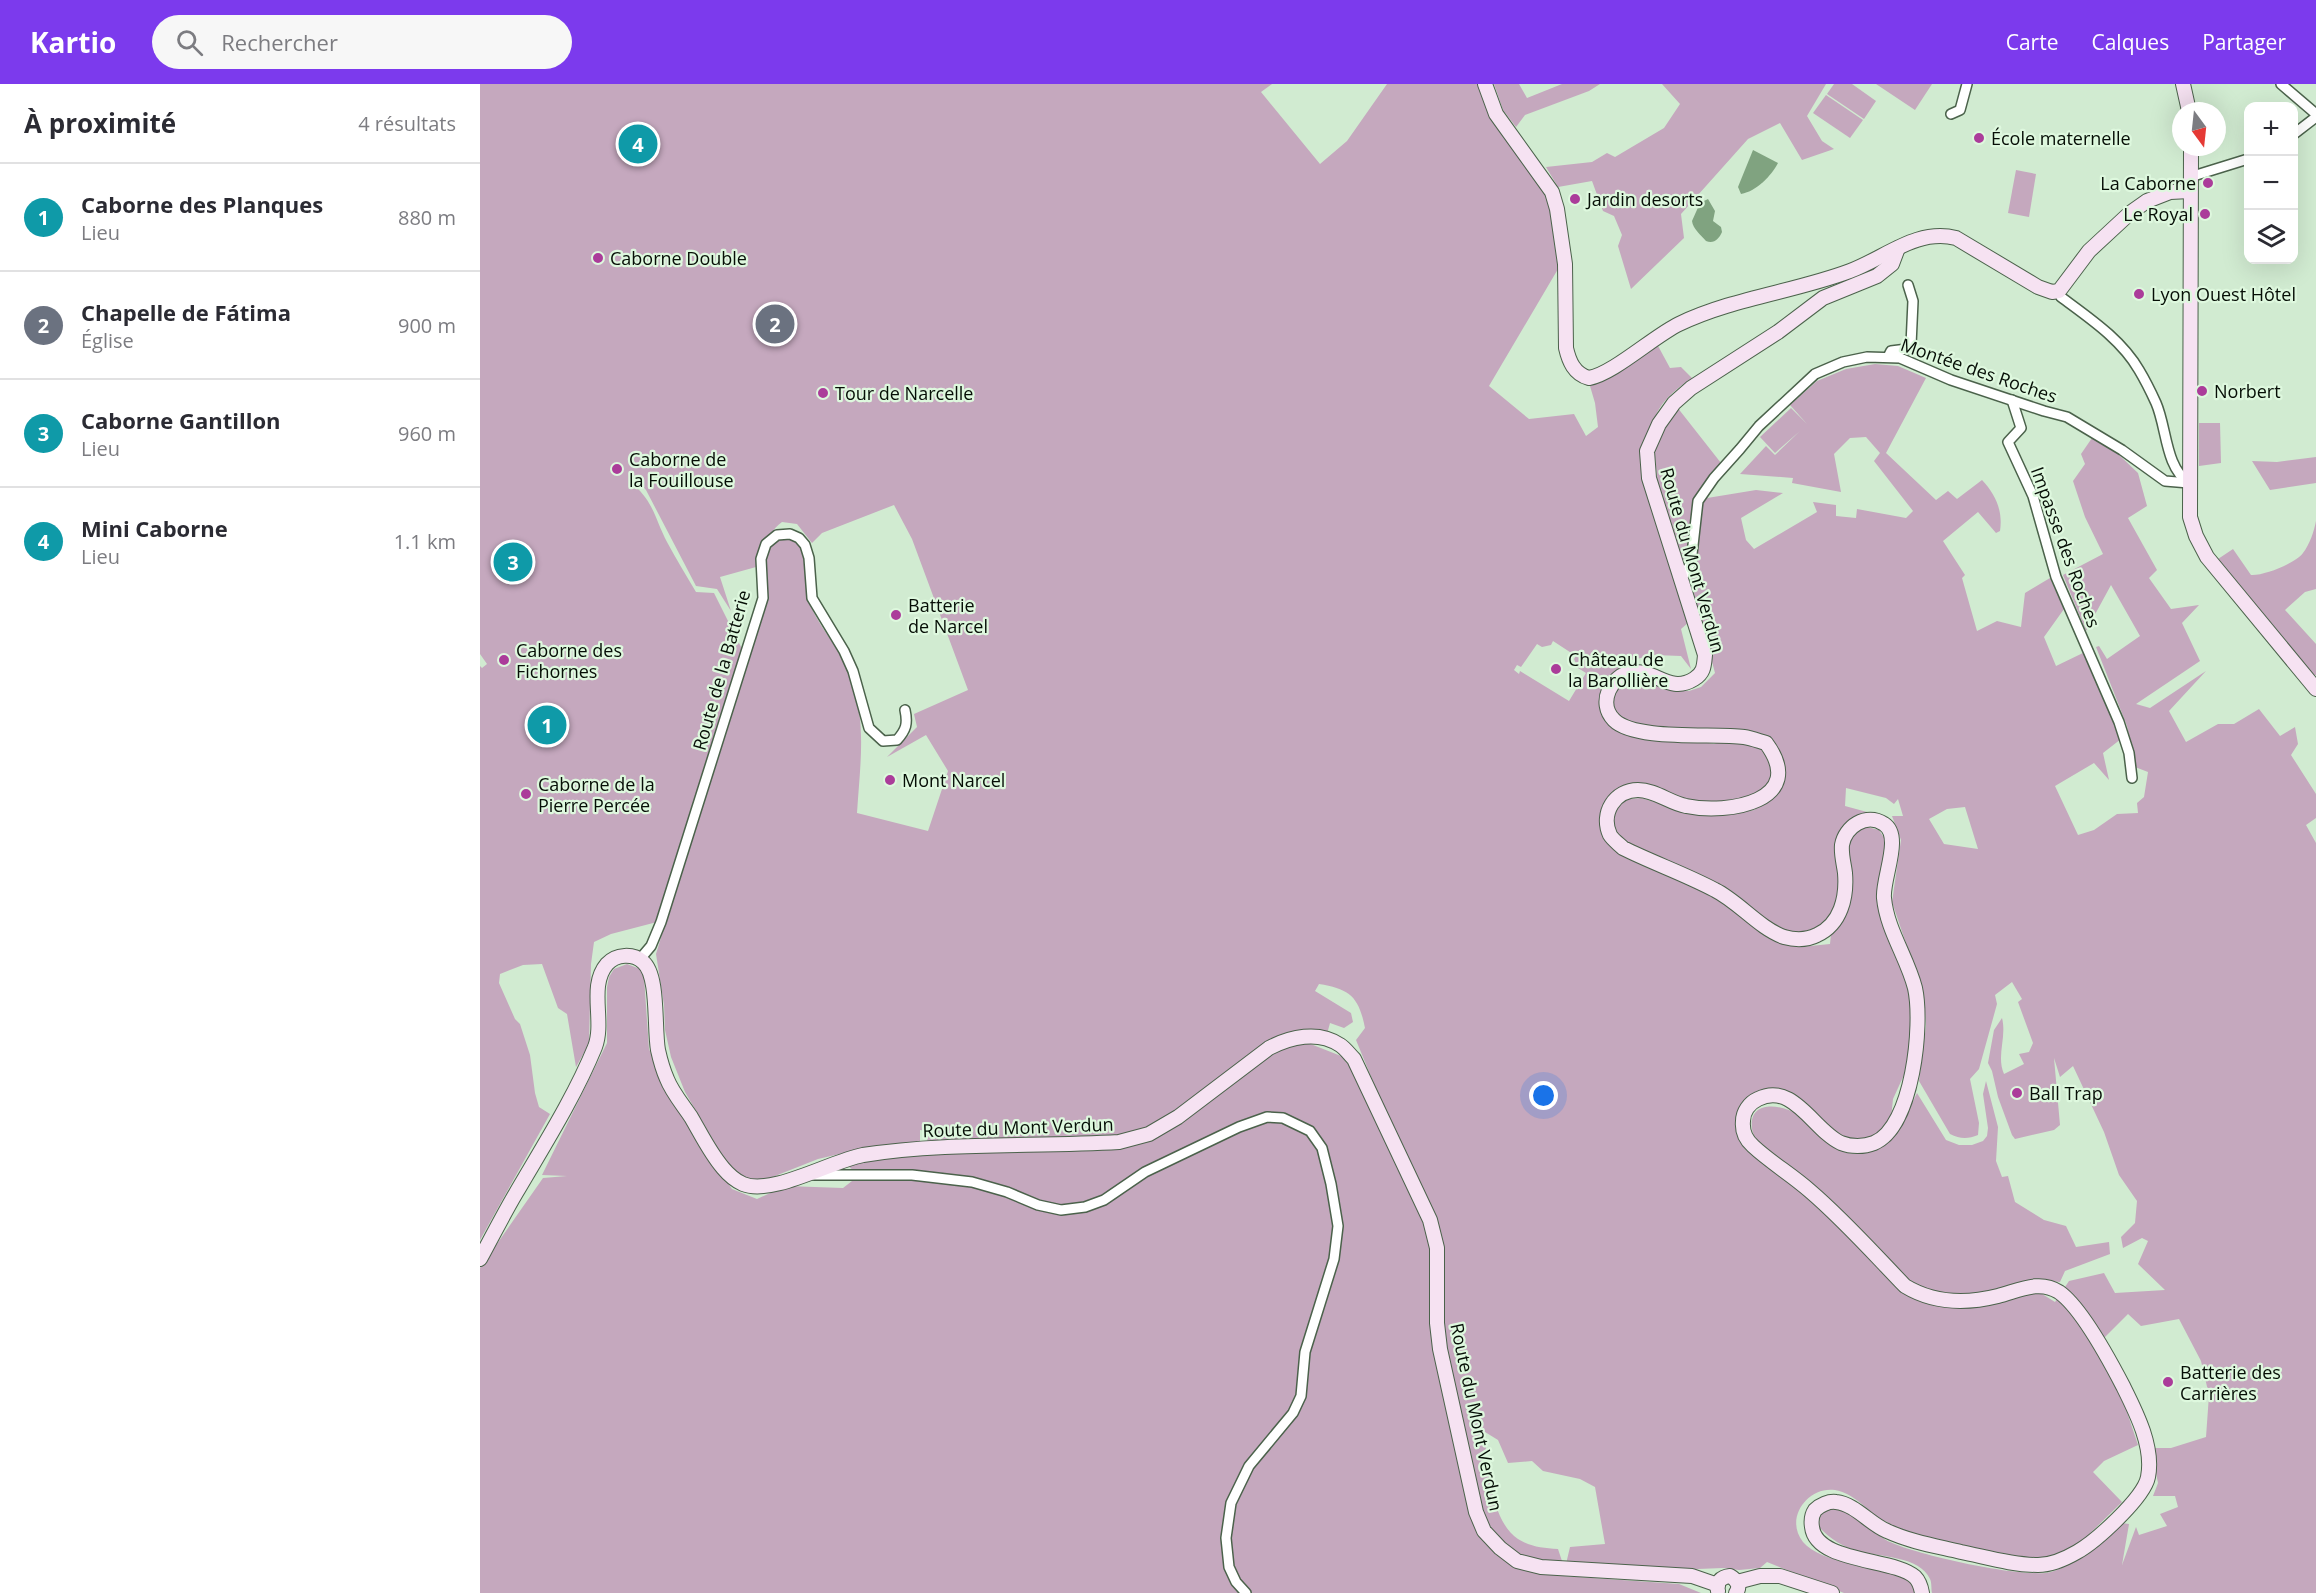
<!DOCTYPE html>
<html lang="fr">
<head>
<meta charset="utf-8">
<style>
	body { margin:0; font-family:"Open Sans",sans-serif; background:#f7f7f7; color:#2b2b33 }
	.controls { position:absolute; right:18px; top:18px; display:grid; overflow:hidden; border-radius:12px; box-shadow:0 6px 24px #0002 }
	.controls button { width:54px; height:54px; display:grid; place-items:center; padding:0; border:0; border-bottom:2px solid #e1e1e2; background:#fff; color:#2b2b33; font:30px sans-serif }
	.compass { position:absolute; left:1692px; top:18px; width:54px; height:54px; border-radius:50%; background:#fff; box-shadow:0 6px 24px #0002; rotate:165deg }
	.you { position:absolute; left:1064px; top:1012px; width:21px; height:21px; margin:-15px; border:4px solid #fff; border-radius:50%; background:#1a73e8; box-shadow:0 0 0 9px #1a73e833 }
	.badge { display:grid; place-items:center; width:39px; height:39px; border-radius:50%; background:#7c3aed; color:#fff; font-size:20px; font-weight:700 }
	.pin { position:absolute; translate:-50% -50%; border:3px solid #fff; box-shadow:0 2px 6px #0006 }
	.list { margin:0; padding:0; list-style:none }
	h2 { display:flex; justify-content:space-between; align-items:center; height:78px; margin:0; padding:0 24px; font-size:26px }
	h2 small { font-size:20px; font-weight:400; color:#7c7c81 }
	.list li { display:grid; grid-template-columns:39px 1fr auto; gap:18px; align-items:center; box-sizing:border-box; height:108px; padding:0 24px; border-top:2px solid #e1e1e2 }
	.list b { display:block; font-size:22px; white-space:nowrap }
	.list p { margin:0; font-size:20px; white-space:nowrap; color:#7c7c81 }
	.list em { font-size:20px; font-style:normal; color:#7c7c81 }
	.icon { flex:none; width:33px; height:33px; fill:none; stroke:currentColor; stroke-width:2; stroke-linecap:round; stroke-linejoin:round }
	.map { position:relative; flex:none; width:1836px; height:1509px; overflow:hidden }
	header { display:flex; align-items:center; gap:36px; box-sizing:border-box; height:84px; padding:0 30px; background:#7c3aed; color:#fff }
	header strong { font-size:28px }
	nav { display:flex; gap:33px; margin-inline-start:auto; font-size:21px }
	.search { width:420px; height:54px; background:#f7f7f7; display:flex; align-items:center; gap:15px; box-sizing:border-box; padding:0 21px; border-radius:33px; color:#7c7c81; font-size:22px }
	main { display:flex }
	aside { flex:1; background:#fff }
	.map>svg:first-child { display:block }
	.green { fill:#c5a8be; fill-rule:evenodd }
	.water { fill:#80a380 }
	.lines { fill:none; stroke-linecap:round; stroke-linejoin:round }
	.street-casing { stroke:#4b624b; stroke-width:12 }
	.secondary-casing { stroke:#4b624b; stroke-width:16 }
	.street { stroke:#fff; stroke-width:9 }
	.secondary { stroke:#f6e2f2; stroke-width:14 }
	.poi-dot { fill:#ab3c9a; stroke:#def8de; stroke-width:2 }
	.labels { text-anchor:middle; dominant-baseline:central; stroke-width:4.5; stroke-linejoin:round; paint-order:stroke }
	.poi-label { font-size:18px; fill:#060e06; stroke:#def8de; text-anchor:start }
	.street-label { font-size:18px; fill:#060e06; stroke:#def8de }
</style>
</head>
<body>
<header>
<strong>Kartio</strong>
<div class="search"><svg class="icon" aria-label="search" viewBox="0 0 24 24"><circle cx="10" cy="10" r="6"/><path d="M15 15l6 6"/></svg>Rechercher</div>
<nav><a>Carte</a><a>Calques</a><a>Partager</a></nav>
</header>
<main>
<aside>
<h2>À proximité<small>4 résultats</small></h2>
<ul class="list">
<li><span class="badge" style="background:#0f9aa8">1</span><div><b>Caborne des Planques</b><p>Lieu</p></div><em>880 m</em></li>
<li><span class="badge" style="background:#6b7280">2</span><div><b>Chapelle de Fátima</b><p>Église</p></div><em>900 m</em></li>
<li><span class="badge" style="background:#0f9aa8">3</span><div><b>Caborne Gantillon</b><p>Lieu</p></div><em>960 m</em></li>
<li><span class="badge" style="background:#0f9aa8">4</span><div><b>Mini Caborne</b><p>Lieu</p></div><em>1.1 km</em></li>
</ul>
</aside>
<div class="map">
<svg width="1836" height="1509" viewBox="0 0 1836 1509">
	<rect width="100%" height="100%" fill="#d1ebd1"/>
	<g class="green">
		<path d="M0,0H792L781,8L840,80L867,57L907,0H998L1010,31L1068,113L1078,185L1009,302L1049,335L1094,330L1106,352L1118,343L1115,319L1110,302L1177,260L1190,284L1201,283L1212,294C1180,316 1175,327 1165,363L1209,538L1201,545L1211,585L1201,572L1175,571L1142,578L1143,583C1119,603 1115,613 1130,641L1234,660L1239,658L1167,645L1136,633L1131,618L1140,598L1159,593L1192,607H1209L1221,603L1235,589L1211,498L1214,471L1207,466L1206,476H1201L1178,401L1173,355L1197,323L1241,379L1215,416L1276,406L1303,409L1261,434L1266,456L1274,465L1337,428L1333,418L1356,421V432L1376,434L1377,425L1426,434L1433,427L1394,377L1400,369L1386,353L1370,354L1354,370L1361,408L1312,399L1313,394L1260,390L1286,362L1295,371L1320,347L1295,369L1280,353L1311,324L1327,340L1310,321L1337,297L1366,285L1395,280L1418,282L1446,294L1406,369L1456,416L1468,407L1477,415L1502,396C1516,411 1523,427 1520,447L1516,449L1498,428L1463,457L1485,491L1482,494L1497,547L1517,537L1541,543L1545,509L1570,494L1584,525L1564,553L1576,582L1605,568L1641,655L1623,669L1629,696L1614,679L1575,702L1598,751L1614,746L1637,730L1658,729L1657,719L1664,713L1668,688L1655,683L1647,642L1616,563L1619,562L1627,575L1660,552L1631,501L1606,547L1583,491L1623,470L1605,433L1593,397L1605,380L1601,370L1612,354L1638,370L1658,389L1667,422L1648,434L1677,486L1669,494L1691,525L1719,521L1702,539L1720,577L1656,620L1670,624L1726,587L1689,627L1706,658L1738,640H1754L1779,625L1800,652L1815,643L1818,660L1811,671L1836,710V734L1826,741L1836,759V1509H1452C1451,1505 1452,1499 1450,1495C1440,1472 1399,1473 1378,1467C1363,1463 1350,1455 1339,1443L1340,1430L1347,1424C1370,1423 1386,1445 1406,1456C1431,1470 1544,1495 1571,1488C1599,1479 1620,1457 1642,1439L1649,1440L1642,1481L1656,1443L1659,1451L1687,1442L1680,1430L1698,1423L1695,1412H1673L1678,1399L1671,1364H1691L1726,1353L1729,1311L1721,1277L1699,1235L1661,1242L1648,1230L1615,1263L1643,1316L1658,1361L1624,1377L1613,1388L1642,1418L1595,1464L1578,1474L1555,1477L1426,1450L1405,1437H1401C1388,1426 1373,1409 1355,1406C1328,1402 1304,1434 1323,1458C1340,1479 1405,1486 1432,1495L1438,1509H1364L1287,1478L1280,1484L1259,1486L1243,1484L1218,1485L1086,1480L1090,1463L1125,1460L1115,1403L1100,1395L1063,1387L1052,1377L1028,1379L1018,1356L1005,1348C1006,1377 1011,1438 1038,1455C1051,1463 1063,1464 1078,1465L1083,1480C1041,1476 1019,1465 1001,1425L967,1264L962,1238L963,1191L921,1066L876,956L885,944C879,913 870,905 839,900L835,907L871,929L873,938L864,944L850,939L847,950L820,946L802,952L696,1031L639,1056L447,1060L448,1047L440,1046V1058L381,1065L338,1075L290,1094L274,1096L261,1093L244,1075L205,1008L191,973L185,946L184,921L176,870L285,514L284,478L287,465L297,454C301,454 307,453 311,454C329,459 324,501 329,517C338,544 362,565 371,593C387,639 380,681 377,729L448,747L468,687L446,651L407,673L437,643L434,630L488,606L432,455L414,421L342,449L332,459L317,440L302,438C288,448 282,467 276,483L240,493L251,527L237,505L216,502L166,406L158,397L154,401C174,419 175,435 187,458C196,475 206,491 216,508L234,509L264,569L177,838L131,850L114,858L111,880L109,960L96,983L87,930L78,924L62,880L43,881L20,890L19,899L35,935L40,940L50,971L55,1009L59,1023L70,1030L0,1156V582L2,584L7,580L0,570ZM1073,557L1096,572L1094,575L1098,584L1106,589L1089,617L1040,587L1039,590L1034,586L1037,581L1041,583L1057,560L1062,563L1071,561ZM1157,700L1203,715L1225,719L1272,713L1275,726L1246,729L1202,726L1161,714L1149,715L1140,720L1135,726L1133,736L1136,748L1142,756L1188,780L1303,847L1331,850L1356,827L1361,804V747L1374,734L1387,728L1365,722L1366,704L1406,714L1414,720L1418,715L1423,732H1412L1421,756L1412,818L1444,913L1446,942L1439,997L1470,1050C1480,1055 1488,1055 1498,1051L1499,1039L1490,995L1499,985L1517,920L1515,911L1532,898L1542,915L1538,918L1553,959L1549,968L1539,970L1544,980L1524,990C1516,972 1527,953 1522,934L1514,946L1508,979L1512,987L1518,1013L1532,1051L1535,1055L1574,1046L1580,1041L1574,974L1580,993L1593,982L1624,1048L1639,1091L1657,1117L1655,1139L1641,1153L1643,1164L1662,1154L1668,1157L1658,1180L1685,1206L1635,1209L1624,1189L1589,1197L1575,1218L1559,1208L1438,1215L1324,1109L1265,1065L1258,1053L1255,1041L1261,1023L1309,1010L1355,1049L1367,1056L1377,1057L1394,1054L1411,1034L1413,1015L1428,982L1433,918L1400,798L1406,768L1405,755L1399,746L1387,743L1372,750L1368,762L1358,840L1351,850L1350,860L1320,863L1297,857L1232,810L1127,756C1114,726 1125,707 1157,700ZM1485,723L1498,765L1464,760L1449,735L1467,725Z"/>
		<path d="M1014,0H1039L1047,14L1082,0H1120L1109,7L1045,31L1036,43L1023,26Z"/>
		<path d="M1182,0H1346L1327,32L1342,57L1354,65L1322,76L1300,39L1268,55L1201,130L1204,154L1151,205L1138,162L1142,151L1134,132L1123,127L1112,97L1078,103L1066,83L1112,78L1127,69L1135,73L1184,44L1200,20Z"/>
		<path d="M1354,0H1372L1396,17L1384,35L1347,10Z"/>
		<path d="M1396,0H1452L1435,26Z"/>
		<path d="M1346,11L1383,36L1370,54L1333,29Z"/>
		<path d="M1536,86L1556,90L1549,133L1528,129Z"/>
		<path d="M1719,339H1740L1741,379L1719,382Z"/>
		<path d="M1836,373V399L1790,406L1772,377L1797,378Z"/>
		<path d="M1836,437V505L1825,508L1805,526L1836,560V591L1831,592L1735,477L1753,465L1771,491C1784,492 1816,479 1823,469C1830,460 1834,447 1836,437Z"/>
		<path d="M147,880L160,885L164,893L169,965L191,1014L252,1105L277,1115L306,1102L363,1104L372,1097L373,1086L364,1079L446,1069L640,1060L792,969L823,957L861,972L878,992L945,1138L952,1166L972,1346L980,1390L991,1430L1001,1450L1059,1488L1084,1492L1199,1500L1221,1509H0V1184L63,1094L87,1092L62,1091L127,959V903L129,893L134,885Z"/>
		<path d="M1506,997L1518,1043L1516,1077L1522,1093L1528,1092L1535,1118L1564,1136L1586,1142L1596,1163L1629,1158L1630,1170L1585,1187L1580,1198C1571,1197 1561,1195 1552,1197C1522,1202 1492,1220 1459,1212C1450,1209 1434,1202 1426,1197C1417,1190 1409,1179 1401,1171C1374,1143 1348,1111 1316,1088C1302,1078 1275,1064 1272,1045C1268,1015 1302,1020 1318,1031C1331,1041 1342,1055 1356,1064C1365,1070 1376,1071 1386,1068C1416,1062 1425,1033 1437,1009L1466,1056L1479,1061H1492L1503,1057L1507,1052L1508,1044L1503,1010Z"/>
	</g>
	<g class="water">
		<path d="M1273,66L1298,79C1291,92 1277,107 1261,110L1258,103Z"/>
		<path d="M1228,115L1235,127L1233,137L1241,143L1242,148C1239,155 1234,160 1226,157C1221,151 1213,145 1212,137L1220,119Z"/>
	</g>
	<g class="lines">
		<g class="street-casing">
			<g id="street">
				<path d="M1801,0L1836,30"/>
				<path d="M1471,30L1480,26L1487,0"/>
				<path d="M1814,50L1836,33"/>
				<path d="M1710,93L1768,75"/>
				<path d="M1579,207L1581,213C1609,234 1641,255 1659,286C1665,296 1671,308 1676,319C1687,344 1685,383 1709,399"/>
				<path d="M1408,273L1411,267L1427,265L1431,261L1433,217L1428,201"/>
				<path d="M1532,316L1541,344L1528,358L1553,412L1576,493L1639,638L1649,669L1652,694"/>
				<path d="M1202,494L1211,479L1218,417L1234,394L1260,365L1279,342L1335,290L1363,278L1387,273L1420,274L1471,296L1564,327L1587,333L1642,366L1685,397L1709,399"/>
				<path d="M160,875L171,862L181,838L283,514L281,475L286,460L297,451L310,450L319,454L325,461L329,474L332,514L364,567L373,587L389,644L403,657L417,656C426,646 428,640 425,626"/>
				<path d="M334,1091H432L492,1098L527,1108L558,1121L581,1126L605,1123L624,1116L665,1088L759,1043L787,1033L803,1034L830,1047L842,1064L851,1100L858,1142L854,1175L825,1268L821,1312L813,1329L769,1382L751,1419L746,1454L749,1483L756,1498L766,1509"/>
			</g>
		</g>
		<g class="secondary-casing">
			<g id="secondary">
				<path d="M1005,0L1016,30L1072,108L1077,125L1085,180L1086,264C1089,277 1094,290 1109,294C1133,290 1174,252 1199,240C1253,214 1314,208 1370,187C1405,174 1437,144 1476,154L1558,203L1572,208L1579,207L1609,167L1650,129L1667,117L1690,108L1710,107"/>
				<path d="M1703,0L1709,27"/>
				<path d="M1711,63L1710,433L1716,452L1727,473L1836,605"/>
				<path d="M1418,164L1412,180L1397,192L1343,214L1298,248L1211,304L1194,319L1179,340L1167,367L1169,394L1225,571C1224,582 1224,589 1214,595C1190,610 1176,586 1153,588C1131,590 1117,619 1134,636C1155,657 1233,649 1264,653C1271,654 1279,657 1286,659C1329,717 1248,731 1206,722C1190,719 1175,706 1158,706C1135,706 1120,729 1130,751C1133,756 1139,760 1143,764C1173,779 1205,790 1235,806C1259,818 1279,844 1304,853C1315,856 1327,856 1337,851C1361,840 1367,813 1365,789C1364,780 1361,771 1362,761C1365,743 1386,728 1404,740C1423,752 1402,795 1404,814C1407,846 1427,873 1435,904C1443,940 1433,1043 1394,1059C1384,1063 1371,1063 1361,1059C1334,1047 1313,997 1278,1015C1269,1019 1263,1028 1263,1037C1262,1047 1265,1055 1273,1062C1290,1078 1312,1091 1330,1107C1364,1136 1394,1170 1425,1202C1453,1219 1486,1220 1518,1212C1538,1207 1559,1195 1579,1208C1602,1224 1630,1277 1643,1302C1656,1328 1674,1363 1668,1393C1664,1414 1615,1458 1597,1468C1585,1475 1571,1481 1558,1481C1532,1481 1506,1473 1481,1468C1456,1462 1431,1458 1407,1447C1390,1440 1375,1420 1356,1418C1349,1417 1340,1421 1335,1426C1331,1432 1331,1437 1332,1443C1336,1479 1414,1474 1435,1493C1439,1497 1441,1503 1442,1509"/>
				<path d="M0,1175C12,1153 23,1131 36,1109C64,1061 94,1014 115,963C125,937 108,902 127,880C136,870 153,869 163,878C179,891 174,944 178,966C180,975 183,986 187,995C192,1008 203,1021 211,1033C221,1050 230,1069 243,1084C248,1090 256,1097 263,1100C292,1112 351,1077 383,1071C466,1058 555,1063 639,1058L669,1050L698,1033L789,964C810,953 838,946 860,961C865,964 869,970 874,975L950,1136L957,1164V1239L960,1265L996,1428L1004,1447L1020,1464L1037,1477L1061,1483L1212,1492L1238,1501"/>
				<path d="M1257,1498L1280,1492H1300L1352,1509"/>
				<path d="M1238,1507C1236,1498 1241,1493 1250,1492C1257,1496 1261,1502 1256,1509"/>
			</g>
		</g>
		<use href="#street" class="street"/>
		<use href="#secondary" class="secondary"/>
	</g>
	<g class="poi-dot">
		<circle cx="1499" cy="54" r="6"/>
		<circle cx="1728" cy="99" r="6"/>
		<circle cx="1095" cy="115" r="6"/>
		<circle cx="1725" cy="130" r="6"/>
		<circle cx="118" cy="174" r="6"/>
		<circle cx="1659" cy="210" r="6"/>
		<circle cx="1722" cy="307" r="6"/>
		<circle cx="343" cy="309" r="6"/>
		<circle cx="137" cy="385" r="6"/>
		<circle cx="416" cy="531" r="6"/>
		<circle cx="24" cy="576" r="6"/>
		<circle cx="1076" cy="585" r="6"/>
		<circle cx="410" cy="696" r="6"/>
		<circle cx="46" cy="710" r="6"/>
		<circle cx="1537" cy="1009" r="6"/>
		<circle cx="1688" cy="1298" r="6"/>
	</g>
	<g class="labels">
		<g class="poi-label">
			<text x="1511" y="54">École maternelle</text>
			<text x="1716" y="99" text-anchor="end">La Caborne</text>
			<text x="1107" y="115">Jardin desorts</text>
			<text x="1713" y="130" text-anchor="end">Le Royal</text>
			<text x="130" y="174">Caborne Double</text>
			<text x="1671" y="210">Lyon Ouest Hôtel</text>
			<text x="1734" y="307">Norbert</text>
			<text x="355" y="309">Tour de Narcelle</text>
			<text x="149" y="375">Caborne de<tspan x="149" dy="21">la Fouillouse</tspan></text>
			<text x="428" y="521">Batterie<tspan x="428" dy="21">de Narcel</tspan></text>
			<text x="36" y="566">Caborne des<tspan x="36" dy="21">Fichornes</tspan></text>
			<text x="1088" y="575">Château de<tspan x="1088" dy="21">la Barollière</tspan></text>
			<text x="422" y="696">Mont Narcel</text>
			<text x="58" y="700">Caborne de la<tspan x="58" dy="21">Pierre Percée</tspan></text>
			<text x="1549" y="1009">Ball Trap</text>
			<text x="1700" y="1288">Batterie des<tspan x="1700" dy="21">Carrières</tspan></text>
		</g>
		<g class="street-label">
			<text transform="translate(1499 286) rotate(19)">Montée des Roches</text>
			<text transform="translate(1586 463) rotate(70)">Impasse des Roches</text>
			<text transform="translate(1213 476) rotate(74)">Route du Mont Verdun</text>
			<text transform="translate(241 586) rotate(-74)">Route de la Batterie</text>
			<text transform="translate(538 1043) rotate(-2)">Route du Mont Verdun</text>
			<text transform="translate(997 1333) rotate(78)">Route du Mont Verdun</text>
		</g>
	</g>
</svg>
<div class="controls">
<button>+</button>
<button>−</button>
<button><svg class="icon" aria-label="layers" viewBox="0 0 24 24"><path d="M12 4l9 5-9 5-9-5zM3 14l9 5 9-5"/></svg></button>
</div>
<svg class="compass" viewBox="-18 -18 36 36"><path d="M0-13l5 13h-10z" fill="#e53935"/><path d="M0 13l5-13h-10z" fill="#7c7c81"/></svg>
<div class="you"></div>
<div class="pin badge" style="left:67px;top:641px;background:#0f9aa8">1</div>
<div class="pin badge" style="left:295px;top:240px;background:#6b7280">2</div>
<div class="pin badge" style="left:33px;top:478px;background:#0f9aa8">3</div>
<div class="pin badge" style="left:158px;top:60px;background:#0f9aa8">4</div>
</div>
</main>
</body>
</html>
